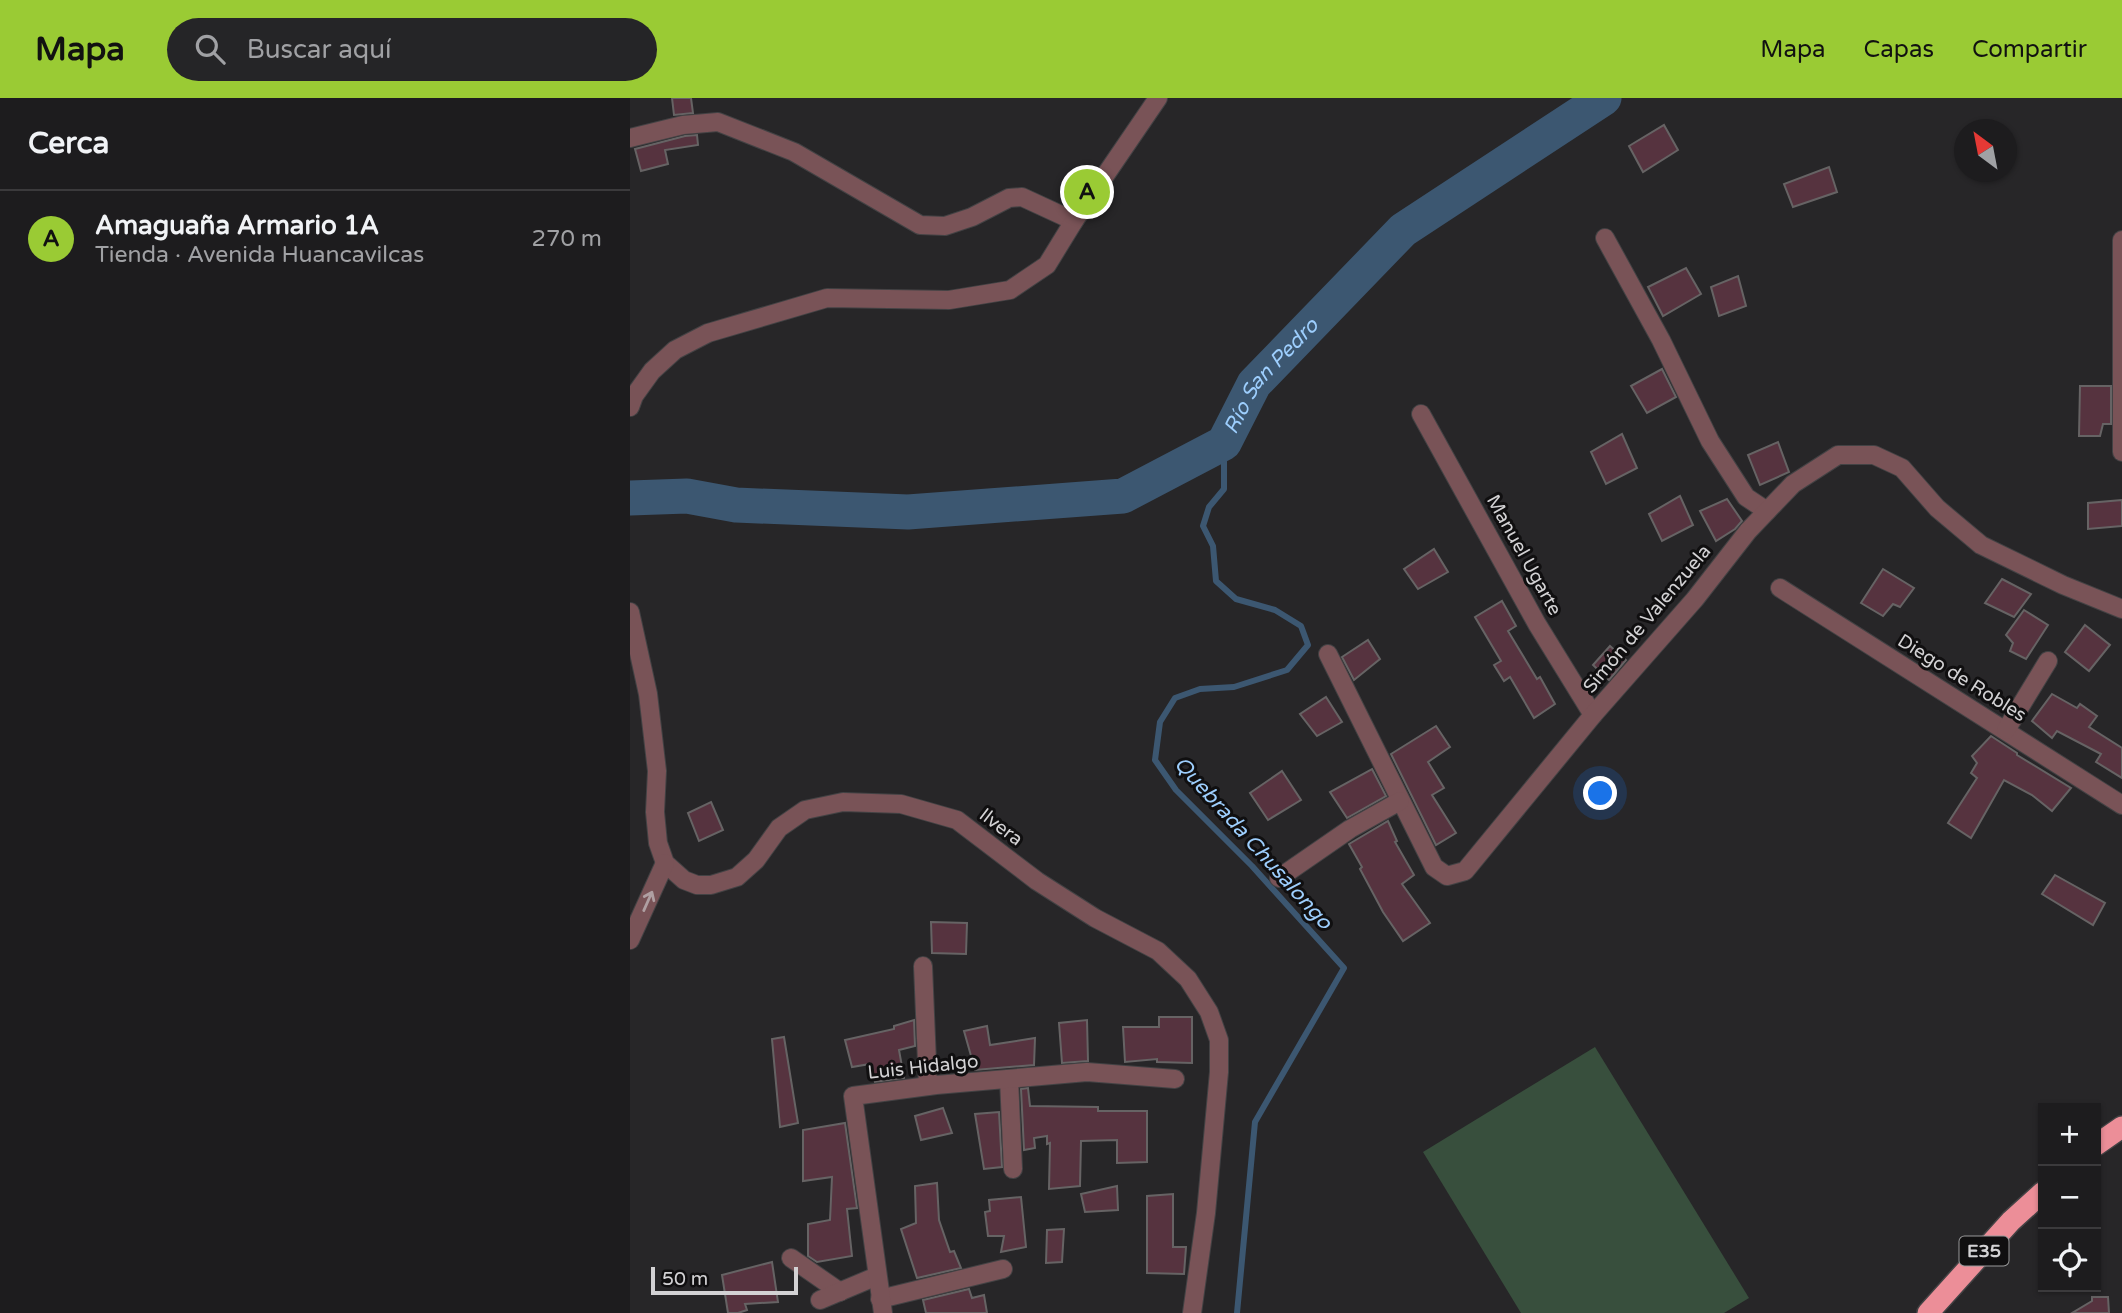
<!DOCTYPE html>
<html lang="es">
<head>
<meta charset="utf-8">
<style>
	body { margin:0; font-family:"Varela Round",sans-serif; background:#252527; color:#f1f3f6 }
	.controls { position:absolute; right:21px; bottom:21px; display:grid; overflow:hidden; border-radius:0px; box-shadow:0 2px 5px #0004 }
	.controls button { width:63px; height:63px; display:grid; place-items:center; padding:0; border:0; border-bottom:2px solid #3b3a3c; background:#1d1c1e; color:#f1f3f6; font:35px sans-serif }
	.compass { position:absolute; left:1324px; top:21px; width:63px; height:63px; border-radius:50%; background:#1d1c1e; box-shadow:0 2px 5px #0004; rotate:328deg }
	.scale { position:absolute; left:21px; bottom:18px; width:147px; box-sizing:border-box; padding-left:7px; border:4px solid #d3d2d4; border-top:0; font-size:19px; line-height:24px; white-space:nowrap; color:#d3d2d4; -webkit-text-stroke:5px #100f10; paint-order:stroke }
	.you { position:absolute; left:971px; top:696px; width:24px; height:24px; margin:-18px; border:5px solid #fff; border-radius:50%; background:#1a73e8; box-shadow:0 0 0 10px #1a73e833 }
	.badge { display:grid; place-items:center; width:46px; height:46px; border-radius:50%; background:#9acb34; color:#111; font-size:23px; font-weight:700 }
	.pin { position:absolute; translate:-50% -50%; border:4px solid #fff; box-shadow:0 2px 7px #0006 }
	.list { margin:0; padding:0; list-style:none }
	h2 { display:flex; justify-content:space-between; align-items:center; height:91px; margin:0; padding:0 28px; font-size:30px }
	h2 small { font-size:23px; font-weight:400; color:#a0a1a4 }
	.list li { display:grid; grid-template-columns:46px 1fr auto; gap:21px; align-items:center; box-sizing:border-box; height:98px; padding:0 28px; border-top:2px solid #3b3a3c }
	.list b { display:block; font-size:26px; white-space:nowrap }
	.list p { margin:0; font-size:23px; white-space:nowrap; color:#a0a1a4 }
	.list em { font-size:23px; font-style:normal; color:#a0a1a4 }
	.icon { flex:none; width:38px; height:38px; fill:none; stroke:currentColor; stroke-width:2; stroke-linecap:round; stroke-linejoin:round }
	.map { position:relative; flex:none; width:1492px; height:1215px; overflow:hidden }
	header { display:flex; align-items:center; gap:42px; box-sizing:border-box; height:98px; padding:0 35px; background:#9acb34; color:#111 }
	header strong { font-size:33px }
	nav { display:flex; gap:38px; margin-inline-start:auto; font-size:24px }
	.search { width:490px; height:63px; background:#252527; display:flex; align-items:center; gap:18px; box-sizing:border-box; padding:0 24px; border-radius:38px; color:#a0a1a4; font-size:26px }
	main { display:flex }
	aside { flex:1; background:#1d1c1e }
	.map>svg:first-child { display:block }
	.green { fill:#384f3d }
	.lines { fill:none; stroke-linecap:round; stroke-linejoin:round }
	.stream { stroke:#3c5771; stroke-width:6 }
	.river { stroke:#3c5771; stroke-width:35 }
	.building { fill:#56333f; stroke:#666364; stroke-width:2 }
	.minor-casing { stroke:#434244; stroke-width:20 }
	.highway-casing { stroke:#434244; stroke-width:24 }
	.minor { stroke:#795357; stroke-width:18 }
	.highway { stroke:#ec8e98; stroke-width:21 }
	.oneway { stroke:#af9fa2 }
	.labels { text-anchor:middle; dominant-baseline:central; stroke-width:6; stroke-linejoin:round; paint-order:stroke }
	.shield { fill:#100f10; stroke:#989899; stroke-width:2 }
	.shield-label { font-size:18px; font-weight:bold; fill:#d3d2d4 }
	.street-label { font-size:19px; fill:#d3d2d4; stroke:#100f10 }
	.water-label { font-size:21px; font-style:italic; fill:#9dcefd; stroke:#100f10 }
</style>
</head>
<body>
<header>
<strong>Mapa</strong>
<div class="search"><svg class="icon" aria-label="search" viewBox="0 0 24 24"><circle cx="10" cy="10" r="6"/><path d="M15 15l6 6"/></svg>Buscar aquí</div>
<nav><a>Mapa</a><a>Capas</a><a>Compartir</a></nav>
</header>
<main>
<aside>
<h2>Cerca<small></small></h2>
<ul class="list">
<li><span class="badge">A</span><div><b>Amaguaña Armario 1A</b><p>Tienda · Avenida Huancavilcas</p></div><em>270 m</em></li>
</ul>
</aside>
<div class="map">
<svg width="1492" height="1215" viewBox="0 0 1492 1215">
	<rect width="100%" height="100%" fill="#272628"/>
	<path class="green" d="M965,949L1119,1200L1094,1215H891L793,1054Z"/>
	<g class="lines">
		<path class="stream" d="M594,345V391L579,409L573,428L583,448L586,483L606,501L645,512L671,528L678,547L657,572L604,589L570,591L545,600L530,624L525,662L546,692L622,768L714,870L625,1024L607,1215"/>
		<path class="river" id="s1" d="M0,400L57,398L106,407L278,414L493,398L594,345L624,286L773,132L974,0"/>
	</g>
	<g class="building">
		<path d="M42,0H61L63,15L44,17Z"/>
		<path d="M1034,27L1048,52L1013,74L999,48Z"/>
		<path d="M67,37L68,47L35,52L38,66L11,73L5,51L55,38Z"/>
		<path d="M1199,69L1207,94L1163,109L1154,86Z"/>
		<path d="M1056,170L1071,196L1033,218L1018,189Z"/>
		<path d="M1108,178L1116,208L1089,218L1081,189Z"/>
		<path d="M1032,271L1046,299L1017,315L1001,288Z"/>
		<path d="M1450,288H1481V326H1473L1470,338H1449Z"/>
		<path d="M992,336L1007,370L976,386L961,354Z"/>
		<path d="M1148,344L1159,374L1130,387L1118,357Z"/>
		<path d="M1050,398L1063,427L1032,443L1019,416Z"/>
		<path d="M1097,401L1112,423L1105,431L1086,443L1070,413Z"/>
		<path d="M1492,402V428L1458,431V405Z"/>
		<path d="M804,451L818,474L788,491L774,471Z"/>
		<path d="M1253,471L1284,490L1270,509L1263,506L1253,518L1231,505Z"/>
		<path d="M1372,481L1401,496L1384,519L1355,505Z"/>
		<path d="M872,503L886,528L878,533L907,581L910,579L925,606L904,620L880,579L874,583L864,567L871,563L845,519Z"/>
		<path d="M1394,512L1418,527L1396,561L1380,553L1383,545L1376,537Z"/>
		<path d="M1455,527L1480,547L1459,573L1435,554Z"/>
		<path d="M738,542L750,561L724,582L712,559Z"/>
		<path d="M980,548L996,562L979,582L963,567Z"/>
		<path d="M1422,596L1447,610L1450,606L1467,618L1459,629L1492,650V680L1466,664L1471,656L1427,633L1422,640L1402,623Z"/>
		<path d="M696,599L712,624L687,638L670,616Z"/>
		<path d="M806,628L820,649L798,664L814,690L802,697L826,735L806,747L761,656Z"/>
		<path d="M1361,638L1387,655V657L1441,690L1422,713L1402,697L1374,682L1341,740L1318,725L1347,680L1341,675L1347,665L1342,658Z"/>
		<path d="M742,671L756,698L717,720L700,694Z"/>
		<path d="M652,673L671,702L638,722L620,695Z"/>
		<path d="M81,704L93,732L69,743L58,715Z"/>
		<path d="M758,723L767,743L765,744L784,777L772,786L800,825L773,843L753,814L730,771L732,769L719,746Z"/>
		<path d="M1425,777L1475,805L1463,827L1412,796Z"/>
		<path d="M301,824L337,825L336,856L302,855Z"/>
		<path d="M529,919H562V965L527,964V961L495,964L493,929H529Z"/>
		<path d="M284,922L285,948L269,952L274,980L245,984L240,966L222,969L215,942L264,931V928Z"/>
		<path d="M457,922L458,963L432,965L429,925Z"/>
		<path d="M357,928L360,947L405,940L404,967L345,972L334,933Z"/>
		<path d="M154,939L168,1025L150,1029L142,941Z"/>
		<path d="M398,990L400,1008L468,1009V1013H517V1064L487,1065V1042L451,1043L450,1088L419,1091L420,1045L417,1046V1038L404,1040L405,1050L394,1052L391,991Z"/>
		<path d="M313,1010L322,1035L291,1042L285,1018Z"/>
		<path d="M369,1014L372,1069L354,1071L345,1016Z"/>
		<path d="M215,1025L227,1110L217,1111L222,1158L187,1164L178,1158V1126L200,1122L202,1079L173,1083V1032Z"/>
		<path d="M307,1085L309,1122L320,1154L324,1153L331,1170L287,1180L271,1131L286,1125L285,1088Z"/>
		<path d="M487,1088L488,1112L455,1114L451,1096Z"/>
		<path d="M543,1096V1149H556L554,1176L517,1175V1098Z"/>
		<path d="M391,1099L396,1149L371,1154L374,1138H358L355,1114L360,1113L359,1102Z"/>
		<path d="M434,1131L432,1164L416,1165L417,1132Z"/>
		<path d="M142,1164L148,1204L115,1206L117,1212L108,1215H98L92,1177Z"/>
		<path d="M339,1191L342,1200L354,1197L357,1215H296L293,1202Z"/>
		<path d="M1462,1199H1478L1479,1215H1442L1462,1203Z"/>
	</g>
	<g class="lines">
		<g class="minor-casing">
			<g id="minor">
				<path d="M0,40L53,27L88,24L164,54L290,127L315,128L342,119L379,100L392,99L444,123"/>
				<path d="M975,140L1031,242L1080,343L1116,399L1137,413"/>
				<path d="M1492,142V354"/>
				<path d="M0,309L4,298L22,273L45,252L78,235L197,200L319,202L380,192L417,167L444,123L528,0"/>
				<path d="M791,316L907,526L963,617"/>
				<path d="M1150,490L1492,707"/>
				<path d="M0,514L18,596L27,673L25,714L28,745L35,765L54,782L67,787H81L107,779L126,762L149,730L175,712L213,704L271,706L327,722L407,783L465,820L528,853L558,881L579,914L589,942V974L576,1115L562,1215"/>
				<path d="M698,556L804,769L817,778L835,773L963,617L1065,501L1118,433L1163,386L1208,357H1244L1272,370L1307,410L1351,447L1433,487L1492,511"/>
				<path d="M1376,632L1418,563"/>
				<path d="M649,780L720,731L770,703"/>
				<path d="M0,842L35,765"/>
				<path d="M293,868L298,988"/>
				<path d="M379,981L383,1071"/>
				<path d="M161,1160L210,1194"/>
				<path d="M250,1201L373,1171"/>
				<path d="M190,1202L247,1178"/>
				<path d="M253,1215L223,998L306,987L457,974L545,981"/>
			</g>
		</g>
		<g class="highway-casing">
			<g id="highway">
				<path d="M1466,1047L1492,1029"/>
				<path d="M1298,1215L1381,1123L1413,1094"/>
			</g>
		</g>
		<use href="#minor" class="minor"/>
		<use href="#highway" class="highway"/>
	</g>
	<defs><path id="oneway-shaft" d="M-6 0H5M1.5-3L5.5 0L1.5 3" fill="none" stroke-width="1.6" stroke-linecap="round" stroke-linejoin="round" transform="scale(1.75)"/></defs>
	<use class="oneway" href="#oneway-shaft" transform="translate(18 803) rotate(-66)"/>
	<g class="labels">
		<rect class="shield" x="1329.5" y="1138.5" width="49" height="29" rx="5"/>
		<g class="shield-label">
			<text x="1354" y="1153">E35</text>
		</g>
		<g class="street-label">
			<text transform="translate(894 457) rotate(61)">Manuel Ugarte</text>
			<text transform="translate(1017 521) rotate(-50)">Simón de Valenzuela</text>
			<text transform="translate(1332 580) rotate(32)">Diego de Robles</text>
			<text transform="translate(371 729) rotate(37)">Ilvera</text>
			<text transform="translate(293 969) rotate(-6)">Luis Hidalgo</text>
		</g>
		<g class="water-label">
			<text stroke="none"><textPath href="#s1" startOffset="691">Río San Pedro</textPath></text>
			<text transform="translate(623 745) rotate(48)">Quebrada Chusalongo</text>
		</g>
	</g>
</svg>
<div class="controls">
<button>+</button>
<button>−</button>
<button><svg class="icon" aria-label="locate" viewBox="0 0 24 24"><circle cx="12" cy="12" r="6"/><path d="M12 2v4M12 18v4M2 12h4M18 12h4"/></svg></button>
</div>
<svg class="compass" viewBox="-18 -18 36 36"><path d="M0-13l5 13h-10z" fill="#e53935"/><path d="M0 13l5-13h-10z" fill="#a0a1a4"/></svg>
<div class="scale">50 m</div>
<div class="you"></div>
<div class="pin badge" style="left:457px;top:94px">A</div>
</div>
</main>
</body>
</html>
